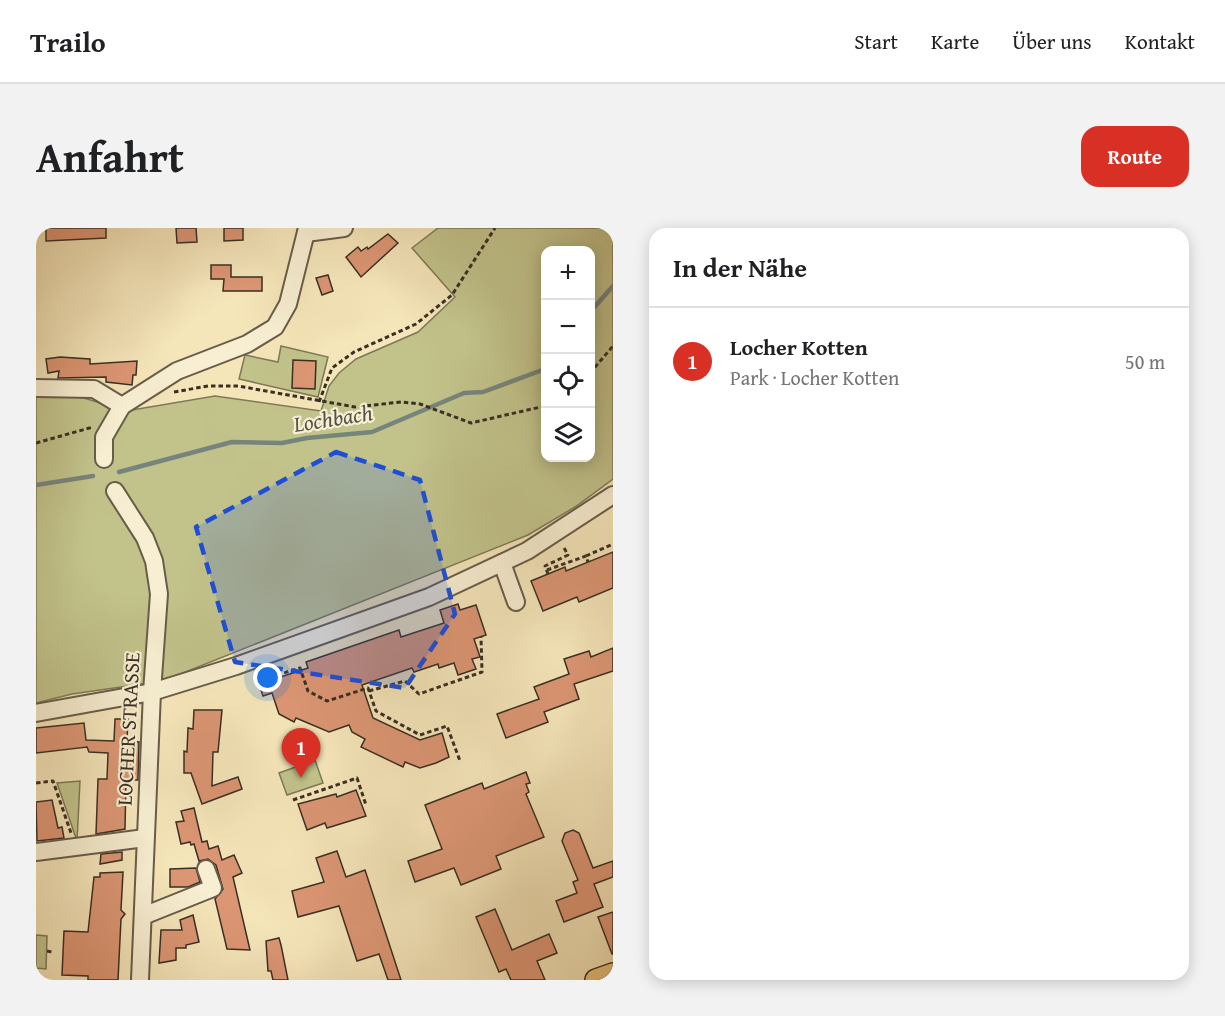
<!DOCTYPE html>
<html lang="de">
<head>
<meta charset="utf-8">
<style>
	body { margin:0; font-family:"Gentium Book Plus",serif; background:#f2f2f2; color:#202124 }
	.controls { position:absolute; right:18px; top:18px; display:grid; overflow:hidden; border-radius:12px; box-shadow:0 3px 15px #0003 }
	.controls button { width:54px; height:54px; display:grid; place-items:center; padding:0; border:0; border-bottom:2px solid #e0e0e0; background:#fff; color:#202124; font:30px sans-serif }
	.you { position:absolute; left:232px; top:450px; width:21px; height:21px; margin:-15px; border:4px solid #fff; border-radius:50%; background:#1a73e8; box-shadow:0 0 0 9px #1a73e833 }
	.badge { display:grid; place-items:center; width:39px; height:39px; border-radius:50%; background:#d93025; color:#fff; font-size:20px; font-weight:700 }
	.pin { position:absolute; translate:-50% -50px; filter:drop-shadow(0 2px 3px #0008) }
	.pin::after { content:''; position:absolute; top:32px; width:21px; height:18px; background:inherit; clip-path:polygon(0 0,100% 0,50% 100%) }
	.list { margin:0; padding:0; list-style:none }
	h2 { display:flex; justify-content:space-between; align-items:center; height:78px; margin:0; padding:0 24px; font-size:26px }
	h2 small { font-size:20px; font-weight:400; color:#757577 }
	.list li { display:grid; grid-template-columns:39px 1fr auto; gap:18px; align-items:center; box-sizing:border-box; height:108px; padding:0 24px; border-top:2px solid #e0e0e0 }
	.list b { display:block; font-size:22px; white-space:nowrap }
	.list p { margin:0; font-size:20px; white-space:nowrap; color:#757577 }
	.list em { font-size:20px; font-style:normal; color:#757577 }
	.icon { flex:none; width:33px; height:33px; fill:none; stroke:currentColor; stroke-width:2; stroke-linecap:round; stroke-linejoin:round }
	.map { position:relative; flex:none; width:577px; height:752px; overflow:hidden; border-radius:18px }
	header { display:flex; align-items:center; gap:36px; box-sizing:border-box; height:84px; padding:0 30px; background:#fff; border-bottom:2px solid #e0e0e0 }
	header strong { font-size:28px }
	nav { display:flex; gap:33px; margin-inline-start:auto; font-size:21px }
	.intro { display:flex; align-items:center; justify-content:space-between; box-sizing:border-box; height:144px; padding:0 36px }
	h1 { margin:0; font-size:42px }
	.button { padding:15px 27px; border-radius:18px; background:#d93025; color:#fff; font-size:21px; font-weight:700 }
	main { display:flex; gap:36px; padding:0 36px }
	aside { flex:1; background:#fff; border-radius:18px; box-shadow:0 3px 15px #0003 }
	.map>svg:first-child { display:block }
	.green { fill:#c2c38b; stroke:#7e7958; stroke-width:1.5; fill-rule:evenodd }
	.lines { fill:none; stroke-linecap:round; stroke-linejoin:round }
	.stream { stroke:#76857c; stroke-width:4.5 }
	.building { fill:#dc9674; stroke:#392f24; stroke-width:1.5 }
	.minor-casing { stroke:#685d4a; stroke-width:20 }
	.major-casing { stroke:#392f24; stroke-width:24 }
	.path { stroke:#392f24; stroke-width:3; stroke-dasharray:4.5 3; stroke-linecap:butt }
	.minor { stroke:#f8efd2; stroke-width:16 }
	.major { stroke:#eac37d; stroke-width:21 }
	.marked { fill:#1d4ed8; fill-opacity:0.2; stroke:#1d4ed8; stroke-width:4.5; stroke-dasharray:12 8; stroke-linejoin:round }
	.labels { text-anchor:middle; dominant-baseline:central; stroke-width:4.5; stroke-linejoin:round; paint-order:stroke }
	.street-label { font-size:21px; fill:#392f24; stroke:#f8efd2 }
	.water-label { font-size:22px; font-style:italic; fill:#525349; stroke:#f8efd2 }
</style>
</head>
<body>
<header>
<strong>Trailo</strong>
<nav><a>Start</a><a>Karte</a><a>Über uns</a><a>Kontakt</a></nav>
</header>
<div class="intro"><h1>Anfahrt</h1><a class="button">Route</a></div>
<main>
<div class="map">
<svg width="577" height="752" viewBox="0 0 577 752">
	<rect width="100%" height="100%" fill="#f5e6ba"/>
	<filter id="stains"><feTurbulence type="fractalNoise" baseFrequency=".00333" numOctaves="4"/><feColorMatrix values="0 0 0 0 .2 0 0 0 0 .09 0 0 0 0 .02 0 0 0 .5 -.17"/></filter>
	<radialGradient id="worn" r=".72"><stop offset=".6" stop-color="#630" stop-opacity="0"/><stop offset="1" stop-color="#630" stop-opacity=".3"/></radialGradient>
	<g class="green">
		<path d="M402,0H577V251L539,279L492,307L127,453L36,466L0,475V166L19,165L48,170L90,183L179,168L285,183L293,158L303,145L320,131L382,104L419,69L376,20ZM509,22H554V230H509Z"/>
		<path d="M245,118L292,129L282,169L203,151L209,127L242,134Z"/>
		<path d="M279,532L287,555L251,567L243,545Z"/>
		<path d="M44,553L41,613L21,555Z"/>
		<path d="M0,707L11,708L10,741L0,740Z"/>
	</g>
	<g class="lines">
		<g class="stream">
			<path d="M554,84L577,58"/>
			<path d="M83,244L196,214L246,215L271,210L336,204L428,165L447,164L509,141"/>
			<path d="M0,257L57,248"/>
		</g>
	</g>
	<g class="building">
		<path d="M10,0H70V10L10,13Z"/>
		<path d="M140,0H160L161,14L141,15Z"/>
		<path d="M188,0H207V12L188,13Z"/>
		<path d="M352,6L362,15L325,49L310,29L322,19L325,23L331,19L332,21Z"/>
		<path d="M175,37H195V49H226V63H187L188,51H175Z"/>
		<path d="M292,47L297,63L286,67L280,50Z"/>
		<path d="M24,129L54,131V136L101,133L100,147H97L96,157L70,154V149L22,150L23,143L12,145L10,131Z"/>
		<path d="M257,132L280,133L279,161L256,160Z"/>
		<path d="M577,324V360L543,374L541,369L507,383L495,353L529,339L530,343Z"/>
		<path d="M422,376L424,382L440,377L450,407L438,411L444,429L436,431L440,441L422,447L418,435L403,440L402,436L378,444L376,440L326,457L337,490L384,512L406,505L413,529L400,535L384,540L369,534L367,539L325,519L329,511L316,504L313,497L293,504L260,490L258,494L243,486L236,465L227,468L223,456L272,440L270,434L363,402L365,409L408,395L404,382Z"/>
		<path d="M577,420V443L538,456L543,471L508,484L512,494L470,510L461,486L503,471L498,459L533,446L528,431L553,423L555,429Z"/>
		<path d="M158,482H186L182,524H177L176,558L202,549L206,561L166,576L155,545H148V523L151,524L152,500L157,501Z"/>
		<path d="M79,491H92L91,513L103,514L102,552H90L89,601L60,606L62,551H71L72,525L53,524L51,519L0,525V500L48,495L50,512L78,513Z"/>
		<path d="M490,544L494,555L490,556L493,564L490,566L508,609L460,628L465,641L425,657L418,640L379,654L372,633L406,621L389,577L446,555L448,561Z"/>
		<path d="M320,562L330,588L291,600L289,595L271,602L262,576L300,566L301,569Z"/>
		<path d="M16,572L22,600L26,599L28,610L1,613L0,574Z"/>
		<path d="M158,580L166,614L171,613L173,621L182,618L186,632L198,627L206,645L197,649L214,722L191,721L179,671L187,661L180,637L172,631L163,633L158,616L155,617L154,614L145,616L140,594L148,593L145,583Z"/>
		<path d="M537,602L543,605L557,640L577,633V649L558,656L567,679L528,694L520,673L541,665L537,654L542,652L526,613L529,605Z"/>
		<path d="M301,623L310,649L329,642L365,752H352L343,726L321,733L303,678L262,689L256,663L288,654L280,630Z"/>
		<path d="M86,624V632L64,636L65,626Z"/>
		<path d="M160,640L164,654L152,659H134V641Z"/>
		<path d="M87,644L85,682L89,686L85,691L82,752H52V748L26,747L28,703L52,704L58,649H64V645Z"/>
		<path d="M459,681L476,722L513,706L521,725L501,733L509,752H475L470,741L463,744L440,689Z"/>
		<path d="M577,684V726H576L562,689Z"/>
		<path d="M157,687L163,714L150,717V720H140V732L123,735L125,702H146L144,692Z"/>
		<path d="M243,710L245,717L252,752H237L235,743H232L230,713Z"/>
	</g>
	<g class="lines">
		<g class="minor-casing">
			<g id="minor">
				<path d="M270,5L308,0"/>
				<path d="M0,160L58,161L86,178"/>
				<path d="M68,231V209L86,178L141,143L211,116L239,99L252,76L271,0"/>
				<path d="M79,263L109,310L118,333L123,366L116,464L104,752"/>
				<path d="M466,335L480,374"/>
				<path d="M0,485L116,464L200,438L393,369L491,323L577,267"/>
				<path d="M0,624L109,610"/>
				<path d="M107,688L177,660L170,641"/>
			</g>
		</g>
		<g class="major-casing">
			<path id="major" d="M560,752L577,746"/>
		</g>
		<g class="path">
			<path d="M554,145L577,118"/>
			<path d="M138,164L172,158H202L319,179L365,174L384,176L435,195L509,178"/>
			<path d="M283,174L296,140L318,124L380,96L416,67L459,0"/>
			<path d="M0,215L57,199"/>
			<path d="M550,328L577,316"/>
			<path d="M511,342L550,328L552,334"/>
			<path d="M512,346L509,338L532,327L527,318"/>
			<path d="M238,440L241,447L264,440L272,463L291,473L332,460L340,483L384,507L411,498L424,533"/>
			<path d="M333,463L369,453L383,466L446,444L445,409"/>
			<path d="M0,555L17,553L35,605"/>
			<path d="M257,572L321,550L330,577"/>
			<path d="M11,723L16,724"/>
		</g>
		<use href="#minor" class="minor"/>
		<use href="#major" class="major"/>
	</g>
	<path class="marked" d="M300,224L384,252L419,386L369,460L199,434L160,299Z"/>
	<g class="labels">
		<g class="street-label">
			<text transform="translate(92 501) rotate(-87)">LOCHER STRASSE</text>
		</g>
		<g class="water-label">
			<text transform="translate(297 190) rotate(-9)">Lochbach</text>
		</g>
	</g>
	<rect width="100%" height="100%" filter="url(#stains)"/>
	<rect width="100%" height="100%" fill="url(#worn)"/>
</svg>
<div class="controls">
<button>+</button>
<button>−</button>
<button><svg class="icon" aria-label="locate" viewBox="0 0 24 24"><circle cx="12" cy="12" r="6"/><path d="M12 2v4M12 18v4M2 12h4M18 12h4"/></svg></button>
<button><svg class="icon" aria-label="layers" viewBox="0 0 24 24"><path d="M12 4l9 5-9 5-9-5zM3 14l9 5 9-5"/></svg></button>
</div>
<div class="you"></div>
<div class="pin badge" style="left:265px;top:550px">1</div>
</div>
<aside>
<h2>In der Nähe<small></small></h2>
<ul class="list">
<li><span class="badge">1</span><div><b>Locher Kotten</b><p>Park · Locher Kotten</p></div><em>50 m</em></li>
</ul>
</aside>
</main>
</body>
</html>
